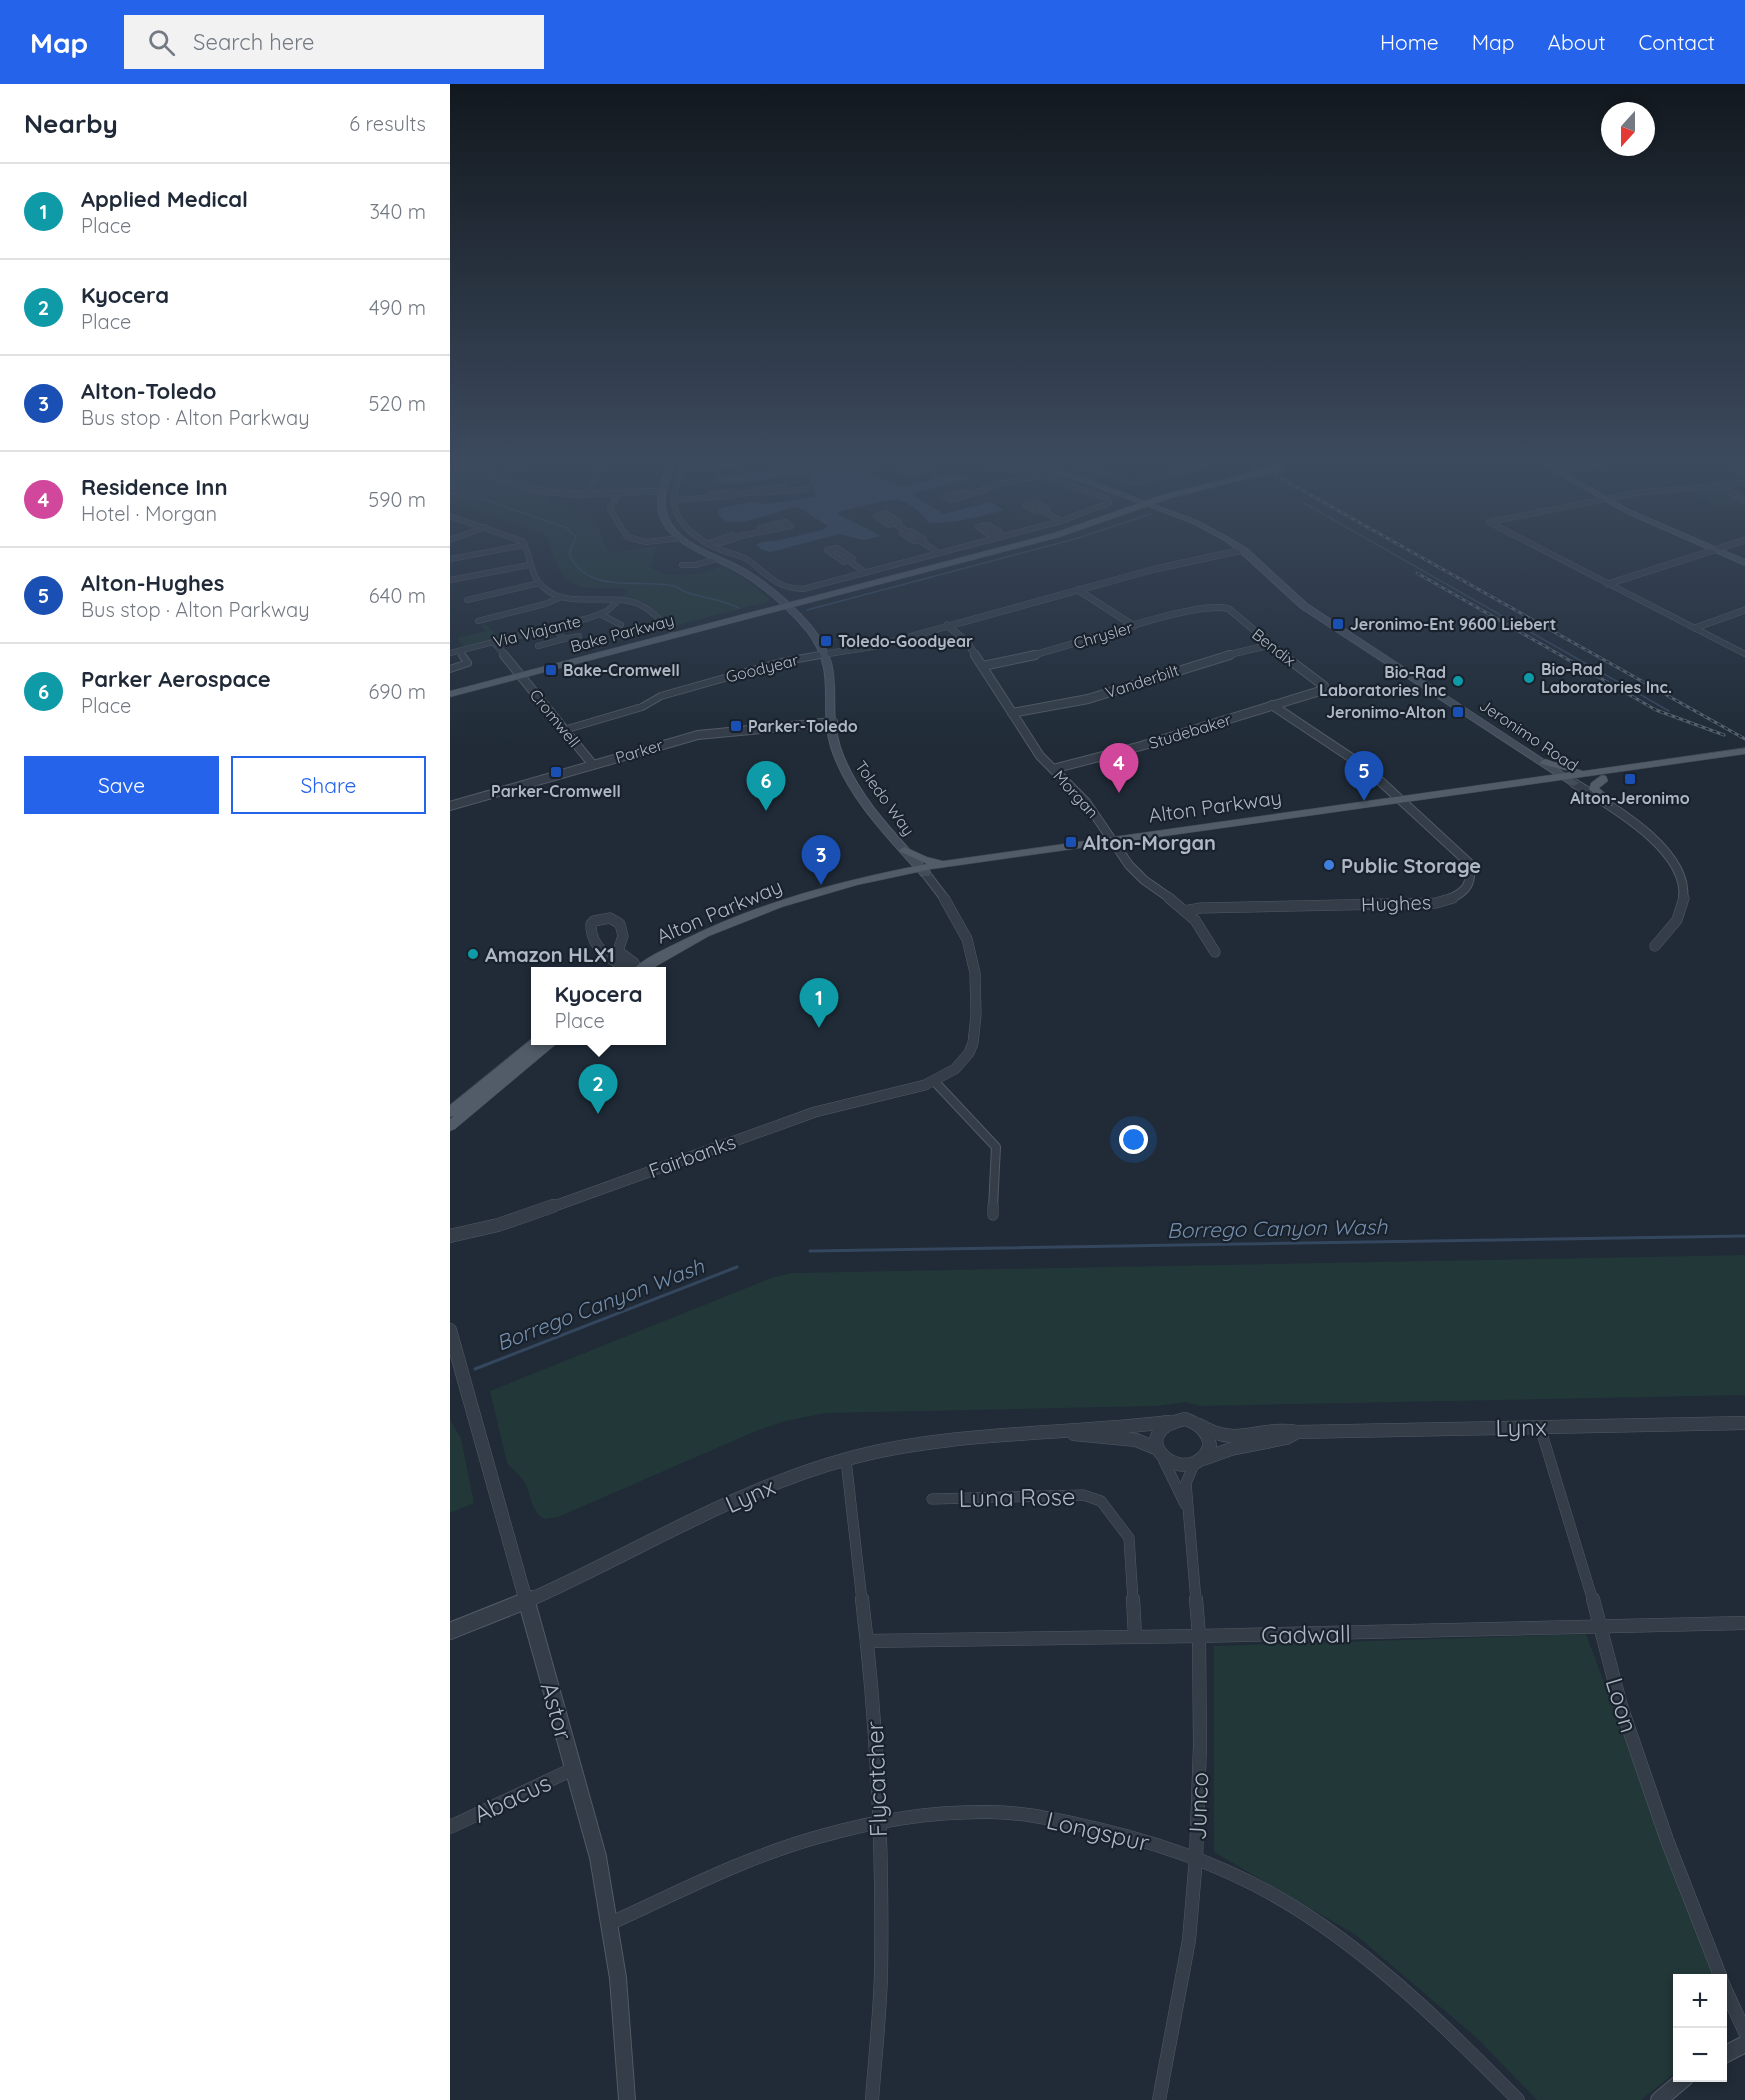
<!DOCTYPE html>
<html lang="en">
<head>
<meta charset="utf-8">
<style>
	body { margin:0; font-family:Quicksand,sans-serif; background:#f2f2f3; color:#1f2937 }
	.controls { position:absolute; right:18px; bottom:18px; display:grid; overflow:hidden; border-radius:0px; box-shadow:0 3px 9px #0003 }
	.controls button { width:54px; height:54px; display:grid; place-items:center; padding:0; border:0; border-bottom:2px solid #e0e1e3; background:#fff; color:#1f2937; font:30px sans-serif }
	.compass { position:absolute; left:1151px; top:18px; width:54px; height:54px; border-radius:50%; background:#fff; box-shadow:0 3px 9px #0003; rotate:201deg }
	.you { position:absolute; left:684px; top:1056px; width:21px; height:21px; margin:-15px; border:4px solid #fff; border-radius:50%; background:#1a73e8; box-shadow:0 0 0 9px #1a73e833 }
	.badge { display:grid; place-items:center; width:39px; height:39px; border-radius:50%; background:#2563eb; color:#fff; font-size:20px; font-weight:700 }
	.pin { position:absolute; translate:-50% -50px; filter:drop-shadow(0 2px 3px #0008) }
	.pin::after { content:''; position:absolute; top:32px; width:21px; height:18px; background:inherit; clip-path:polygon(0 0,100% 0,50% 100%) }
	.popup { position:absolute; left:81px; top:883px; width:135px; height:78px; box-sizing:border-box; display:grid; place-content:center; border-radius:0px; background:#fff; filter:drop-shadow(0 2px 4px #0005); font-size:20px; white-space:nowrap; color:#747a83 }
	.popup b { font-size:22px; color:#1f2937 }
	.popup::after { content:''; position:absolute; left:50%; top:100%; margin-left:-12px; border:12px solid transparent; border-top-color:#fff }
	.list { margin:0; padding:0; list-style:none }
	h2 { display:flex; justify-content:space-between; align-items:center; height:78px; margin:0; padding:0 24px; font-size:26px }
	h2 small { font-size:20px; font-weight:400; color:#747a83 }
	.list li { display:grid; grid-template-columns:39px 1fr auto; gap:18px; align-items:center; box-sizing:border-box; height:96px; padding:0 24px; border-top:2px solid #e0e1e3 }
	.list b { display:block; font-size:22px; white-space:nowrap }
	.list p { margin:0; font-size:20px; white-space:nowrap; color:#747a83 }
	.list em { font-size:20px; font-style:normal; color:#747a83 }
	.actions { display:flex; gap:12px; padding:18px 24px }
	.actions a { flex:1; padding:14px 0; border:2px solid #2563eb; border-radius:0px; text-align:center; font-size:21px; color:#2563eb }
	.actions .main { background:#2563eb; color:#fff }
	.icon { flex:none; width:33px; height:33px; fill:none; stroke:currentColor; stroke-width:2; stroke-linecap:round; stroke-linejoin:round }
	.map { position:relative; flex:none; width:1295px; height:2016px; overflow:hidden }
	header { display:flex; align-items:center; gap:36px; box-sizing:border-box; height:84px; padding:0 30px; background:#2563eb; color:#fff }
	header strong { font-size:28px }
	nav { display:flex; gap:33px; margin-inline-start:auto; font-size:21px }
	.search { width:420px; height:54px; background:#f2f2f3; display:flex; align-items:center; gap:15px; box-sizing:border-box; padding:0 21px; border-radius:0px; color:#747a83; font-size:22px }
	main { display:flex }
	aside { flex:1; background:#fff }
	.map>svg:first-child { display:block }
	.green { fill:#223738 }
	.water { fill:#34475f }
	.lines { fill:none; stroke-linecap:round; stroke-linejoin:round }
	.stream-far1 { stroke:#34475f; stroke-width:1.5 }
	.stream { stroke:#34475f; stroke-width:3 }
	.minor-far4-casing { stroke:#515a65; stroke-width:6 }
	.minor-far3-casing { stroke:#515a65; stroke-width:8 }
	.minor-far2-casing { stroke:#515a65; stroke-width:10 }
	.minor-far1-casing { stroke:#515a65; stroke-width:11 }
	.minor-casing { stroke:#515a65; stroke-width:14 }
	.tertiary-far4-casing { stroke:#515a65; stroke-width:7 }
	.tertiary-far3-casing { stroke:#515a65; stroke-width:10 }
	.tertiary-far2-casing { stroke:#515a65; stroke-width:11 }
	.tertiary-far1-casing { stroke:#515a65; stroke-width:14 }
	.tertiary-casing { stroke:#515a65; stroke-width:18 }
	.secondary-casing { stroke:#515a65; stroke-width:2 }
	.primary-casing { stroke:#3d4651; stroke-width:1 }
	.minor-far4 { stroke:#343d48; stroke-width:5 }
	.minor-far3 { stroke:#343d48; stroke-width:6 }
	.minor-far2 { stroke:#343d48; stroke-width:8 }
	.minor-far1 { stroke:#343d48; stroke-width:10 }
	.minor { stroke:#343d48; stroke-width:13 }
	.tertiary-far4 { stroke:#343d48; stroke-width:6 }
	.tertiary-far3 { stroke:#343d48; stroke-width:8 }
	.tertiary-far2 { stroke:#343d48; stroke-width:10 }
	.tertiary-far1 { stroke:#343d48; stroke-width:13 }
	.tertiary { stroke:#343d48; stroke-width:16 }
	.secondary { fill:#424c5b; fill-rule:evenodd }
	.primary { fill:#515c68; fill-rule:evenodd }
	.rail-casing { stroke:#55616f; stroke-width:3 }
	.rail { stroke:#19222c; stroke-width:1.5; stroke-dasharray:4; stroke-linecap:butt }
	.primary-bridge-casing { stroke:#3d4651; stroke-width:9; stroke-linecap:butt }
	.primary-bridge { stroke:#515c68; stroke-width:8 }
	.transit-dot { fill:#1a4fb4; stroke:#19222c; stroke-width:2 }
	.culture-dot { fill:#0f9aa8; stroke:#19222c; stroke-width:2 }
	.shop-dot { fill:#3f7fe0; stroke:#19222c; stroke-width:2 }
	.labels { text-anchor:middle; dominant-baseline:central; stroke-width:4.5; stroke-linejoin:round; paint-order:stroke }
	.far-poi-label { font-size:16px; font-weight:bold; fill:#aeb7c4; stroke:#19222c; text-anchor:start }
	.far-street-label { font-size:16px; fill:#aeb7c4; stroke:#19222c }
	.street-label { font-size:20px; fill:#aeb7c4; stroke:#19222c }
	.poi-label { font-size:20px; font-weight:bold; fill:#aeb7c4; stroke:#19222c; text-anchor:start }
	.water-label { font-size:21px; font-style:italic; fill:#768fad; stroke:#19222c }
	.near-street-label { font-size:24px; fill:#aeb7c4; stroke:#19222c }
</style>
</head>
<body>
<header>
<strong>Map</strong>
<div class="search"><svg class="icon" aria-label="search" viewBox="0 0 24 24"><circle cx="10" cy="10" r="6"/><path d="M15 15l6 6"/></svg>Search here</div>
<nav><a>Home</a><a>Map</a><a>About</a><a>Contact</a></nav>
</header>
<main>
<aside>
<h2>Nearby<small>6 results</small></h2>
<ul class="list">
<li><span class="badge" style="background:#0f9aa8">1</span><div><b>Applied Medical</b><p>Place</p></div><em>340 m</em></li>
<li><span class="badge" style="background:#0f9aa8">2</span><div><b>Kyocera</b><p>Place</p></div><em>490 m</em></li>
<li><span class="badge" style="background:#1a4fb4">3</span><div><b>Alton-Toledo</b><p>Bus stop · Alton Parkway</p></div><em>520 m</em></li>
<li><span class="badge" style="background:#d1479c">4</span><div><b>Residence Inn</b><p>Hotel · Morgan</p></div><em>590 m</em></li>
<li><span class="badge" style="background:#1a4fb4">5</span><div><b>Alton-Hughes</b><p>Bus stop · Alton Parkway</p></div><em>640 m</em></li>
<li><span class="badge" style="background:#0f9aa8">6</span><div><b>Parker Aerospace</b><p>Place</p></div><em>690 m</em></li>
</ul>
<div class="actions"><a class="main">Save</a><a>Share</a></div>
</aside>
<div class="map">
<svg width="1295" height="2016" viewBox="0 0 1295 2016">
	<rect width="100%" height="100%" fill="#202b37"/>
	<g class="green">
		<path d="M0,385L20,387L101,410L98,416C114,424 131,427 145,440C152,447 150,458 161,469L206,462L201,484C224,496 249,492 272,482L296,496L319,515L317,518L224,542L193,518L173,513L178,505C124,503 114,510 97,452L50,433L0,420Z"/>
		<path d="M1265,405L1294,422L1268,425L1243,407Z"/>
		<path d="M35,540L50,554L14,563L7,554L36,547L31,541Z"/>
		<path d="M1295,1171V1311L750,1322L736,1318L706,1322L376,1329L335,1337L306,1347L108,1433L95,1435C81,1429 81,1409 74,1397C69,1390 62,1386 57,1379L40,1307L324,1193L342,1189Z"/>
		<path d="M0,1336L11,1354L24,1419L0,1429Z"/>
		<path d="M1136,1550L1263,1894H1228L1227,1987L1191,2016H1087L1027,1954L906,1851L764,1768V1562Z"/>
	</g>
	<path class="water" d="M350,381H436L419,388C428,393 444,402 455,402C477,402 499,380 520,395L466,408L463,412L494,430L540,418L554,426C538,431 493,442 478,438C473,429 458,418 448,416C440,414 401,425 391,427L387,430L431,452L414,456L389,450L321,468L312,466L306,461L312,458L325,457L373,446L378,442L348,423C328,424 275,454 268,427L271,424L301,418L315,420L366,413L360,393L357,391C324,389 294,405 263,397L265,393L270,392L347,384Z"/>
	<g class="lines">
		<g class="stream-far1">
			<path d="M0,409L36,416L117,444L126,453L119,470C139,512 188,494 224,502C228,503 232,507 236,508C255,515 269,514 289,524"/>
			<path d="M854,419L1219,627"/>
			<path d="M357,526L628,454L701,430"/>
		</g>
		<g class="stream">
			<path d="M360,1167L1295,1152"/>
			<path d="M25,1285L287,1183"/>
		</g>
		<g class="minor-far4-casing">
			<g id="minor-far4">
				<path d="M233,381C230,392 224,406 224,417C225,441 251,458 271,466C280,469 294,472 301,478C321,494 326,503 353,505L611,437L659,419L657,414L600,394L539,381"/>
				<path d="M472,381L453,387L460,390L486,381"/>
				<path d="M626,381L685,399L754,381"/>
				<path d="M1284,381L1295,389"/>
				<path d="M232,385L288,381"/>
				<path d="M1104,386L1151,381"/>
				<path d="M61,387L73,381"/>
				<path d="M632,396L651,389"/>
				<path d="M335,407L358,405"/>
				<path d="M169,409L160,425L177,453L196,458L231,454"/>
				<path d="M138,410L150,381"/>
				<path d="M282,410L335,407L334,403L307,406L308,408"/>
				<path d="M517,410L515,408L496,413L501,416L538,405L535,403L588,392"/>
				<path d="M224,416L283,412L282,408L261,410V412"/>
				<path d="M585,418L597,425L587,428L575,421Z"/>
				<path d="M592,427L611,437"/>
				<path d="M436,429L449,438L439,441L426,432Z"/>
				<path d="M0,432L72,457C82,471 79,491 93,503C117,526 159,508 188,520C201,525 211,537 221,546"/>
				<path d="M1039,438L1295,570"/>
				<path d="M1039,438L1186,409L1295,399"/>
				<path d="M444,439L457,448"/>
				<path d="M538,441L550,448L540,451L528,443Z"/>
				<path d="M461,447L474,455L464,457L452,449Z"/>
				<path d="M545,449L548,451"/>
				<path d="M285,453L341,442L336,438L310,444L313,446"/>
				<path d="M0,456L35,443"/>
				<path d="M469,456L489,469"/>
				<path d="M257,460L282,451L287,454L270,459L268,457"/>
				<path d="M387,464L403,475L394,478L377,466Z"/>
				<path d="M0,475L75,461"/>
				<path d="M399,477L416,489"/>
				<path d="M232,481H245L267,475"/>
				<path d="M0,496L79,481"/>
				<path d="M17,516L89,499"/>
				<path d="M150,530L171,541"/>
				<path d="M28,537L95,520L111,513"/>
				<path d="M114,555L129,552"/>
				<path d="M88,562L114,555L103,543"/>
				<path d="M9,567L13,572"/>
				<path d="M0,569L139,534L157,527L169,516"/>
				<path d="M362,572L375,570"/>
			</g>
		</g>
		<g class="minor-far3-casing">
			<g id="minor-far3">
				<path d="M0,585L18,579L12,571"/>
				<path d="M114,646L192,623L211,612L331,578L370,571"/>
			</g>
		</g>
		<g class="minor-far2-casing">
			<path id="minor-far2" d="M485,998L546,1063L543,1124"/>
		</g>
		<g class="minor-far1-casing">
			<g id="minor-far1">
				<path d="M543,1131V1122"/>
				<path d="M1090,1343L1143,1517"/>
				<path d="M713,1375L735,1420"/>
				<path d="M396,1376L412,1517"/>
				<path d="M745,1378L736,1399L746,1517"/>
				<path d="M482,1415L633,1411L651,1417L679,1454L683,1517"/>
			</g>
		</g>
		<g class="minor-casing">
			<g id="minor">
				<path d="M412,1515C427,1639 433,1764 431,1889C430,1931 425,1974 422,2016"/>
				<path d="M683,1515L685,1552"/>
				<path d="M1143,1515L1171,1622L1217,1756L1271,1894"/>
				<path d="M417,1557L749,1552L1295,1539"/>
				<path d="M0,1743L123,1685"/>
				<path d="M161,1839C229,1808 296,1773 368,1753C423,1737 483,1727 540,1728C569,1728 597,1734 626,1740C702,1756 777,1781 844,1823C928,1875 999,1946 1068,2016"/>
				<path d="M1272,1898L1295,1948"/>
				<path d="M709,2016L739,1856L746,1774L750,1661L749,1552L746,1515"/>
			</g>
		</g>
		<g class="tertiary-far4-casing">
			<g id="tertiary-far4">
				<path d="M0,383L37,389L79,404L100,408L128,410L213,407"/>
				<path d="M1268,402L1295,417"/>
				<path d="M1158,500L1295,456"/>
				<path d="M628,506L684,542"/>
				<path d="M497,541L517,558L526,572"/>
				<path d="M1245,544L1295,526"/>
				<path d="M44,558L56,572"/>
				<path d="M375,570L426,562L705,485L793,466"/>
				<path d="M578,572C619,564 747,514 779,525L835,572"/>
				<path d="M773,572L820,561"/>
			</g>
		</g>
		<g class="tertiary-far3-casing">
			<g id="tertiary-far3">
				<path d="M54,571L143,681"/>
				<path d="M525,571L590,672L636,718L679,781L694,796L721,815"/>
				<path d="M533,582L585,571"/>
				<path d="M822,621L915,683L1019,779C1023,798 1017,808 999,815"/>
				<path d="M562,629L638,615L780,571"/>
				<path d="M603,685L691,662L870,607L874,602L833,571"/>
				<path d="M1124,699C1159,721 1240,766 1233,815"/>
				<path d="M0,722L248,651L383,638"/>
				<path d="M476,790L495,815"/>
			</g>
		</g>
		<g class="tertiary-far2-casing">
			<g id="tertiary-far2">
				<path d="M719,814L745,836L765,868"/>
				<path d="M734,827L751,824L986,819L1003,814"/>
				<path d="M160,834L170,840L173,852L168,867L184,879L187,887C165,880 140,865 141,840L144,837Z"/>
				<path d="M1205,862L1227,836L1234,814"/>
				<path d="M99,1124L365,1028L475,1001L505,985L519,969L523,959L526,931L525,889L517,855L494,814"/>
			</g>
		</g>
		<g class="tertiary-far1-casing">
			<g id="tertiary-far1">
				<path d="M0,1152L48,1141L103,1122"/>
				<path d="M0,1246L76,1517"/>
				<path d="M735,1335C749,1340 758,1347 760,1362C758,1365 755,1372 752,1374C725,1399 674,1348 735,1335Z"/>
				<path d="M749,1341C789,1365 808,1341 847,1348L1295,1339"/>
				<path d="M624,1350L686,1356L708,1365"/>
				<path d="M753,1375L781,1365L836,1354L847,1348"/>
				<path d="M77,1517C183,1470 284,1406 397,1375C496,1347 615,1351 718,1338"/>
			</g>
		</g>
		<g class="tertiary-casing">
			<g id="tertiary">
				<path d="M76,1515L148,1773L168,1894L177,2016"/>
				<path d="M0,1547L80,1515"/>
				<path d="M1272,1972L1295,1960"/>
				<path d="M1209,2016L1235,1994"/>
			</g>
		</g>
		<g class="secondary-casing">
			<g id="secondary">
				<path d="M218,381H224C218,398 210,416 218,434C230,463 271,471 296,486C320,501 343,521 361,542C399,588 375,616 390,663C406,711 446,751 480,788V792H472C438,754 397,713 381,663C368,620 389,588 356,546C338,525 315,504 291,490C263,472 205,459 208,416C208,404 214,392 218,381Z"/>
				<path d="M571,381H582L626,392L747,437L777,453L796,464L857,520L1129,699L1124,702L1121,701L851,524L790,468L773,455L743,439L688,418L622,394Z"/>
				<path d="M1093,381H1101L1179,426L1295,476V481L1175,428Z"/>
			</g>
		</g>
		<g class="primary-casing">
			<g id="primary">
				<path d="M805,388L809,390L808,392L721,414L610,453L0,613V607L604,449L715,410Z"/>
				<path d="M1295,664V670L482,785L407,801L332,823L259,852L196,888H180C193,874 215,865 231,857C309,818 392,796 477,780L451,768L449,766L455,763L477,773L493,777L1122,688L1091,680L1090,678L1095,675L1133,687Z"/>
				<path d="M1152,691L1156,692L1158,697L1149,704L1164,717L1162,722H1154L1153,718L1139,705L1141,699Z"/>
				<path d="M84,953L85,956H95L94,958L111,956L5,1045L0,1047V1035L4,1032L0,1033V1021Z"/>
			</g>
		</g>
		<use href="#minor-far4" class="minor-far4"/>
		<use href="#minor-far3" class="minor-far3"/>
		<use href="#minor-far2" class="minor-far2"/>
		<use href="#minor-far1" class="minor-far1"/>
		<use href="#minor" class="minor"/>
		<use href="#tertiary-far4" class="tertiary-far4"/>
		<use href="#tertiary-far3" class="tertiary-far3"/>
		<use href="#tertiary-far2" class="tertiary-far2"/>
		<use href="#tertiary-far1" class="tertiary-far1"/>
		<use href="#tertiary" class="tertiary"/>
		<use href="#secondary" class="secondary"/>
		<use href="#primary" class="primary"/>
		<g class="rail-casing">
			<g id="rail">
				<path d="M807,381L1295,655"/>
				<path d="M967,489L1206,626L1274,651"/>
			</g>
		</g>
		<use href="#rail" class="rail"/>
		<g class="primary-bridge-casing">
			<path id="primary-bridge" d="M805,390L829,384"/>
		</g>
		<use href="#primary-bridge" class="primary-bridge"/>
	</g>
	<linearGradient id="sky" x2="0" y2="1"><stop stop-color="#12181e"/><stop offset="0.57" stop-color="#3c4a5e"/><stop offset="1" stop-color="#3c4a5e" stop-opacity="0"/></linearGradient>
	<rect width="1295" height="663" fill="url(#sky)"/>
	<g class="transit-dot">
		<rect x="882" y="534" width="12" height="12" rx="3"/>
		<rect x="370" y="551" width="12" height="12" rx="3"/>
		<rect x="95" y="580" width="12" height="12" rx="3"/>
		<rect x="1002" y="622" width="12" height="12" rx="3"/>
		<rect x="280" y="636" width="12" height="12" rx="3"/>
		<rect x="100" y="682" width="12" height="12" rx="3"/>
		<rect x="1174" y="689" width="12" height="12" rx="3"/>
		<rect x="615" y="752" width="12" height="12" rx="3"/>
	</g>
	<g class="culture-dot">
		<circle cx="1079" cy="594" r="6"/>
		<circle cx="1008" cy="597" r="6"/>
		<circle cx="23" cy="870" r="6"/>
	</g>
	<circle class="shop-dot" cx="879" cy="781" r="6"/>
	<g class="labels">
		<g class="far-poi-label">
			<text x="900" y="540">Jeronimo-Ent 9600 Liebert</text>
			<text x="388" y="557">Toledo-Goodyear</text>
			<text x="1091" y="585">Bio-Rad<tspan x="1091" dy="18">Laboratories Inc.</tspan></text>
			<text x="113" y="586">Bake-Cromwell</text>
			<text x="996" y="588" text-anchor="end">Bio-Rad<tspan x="996" dy="18">Laboratories Inc</tspan></text>
			<text x="996" y="628" text-anchor="end">Jeronimo-Alton</text>
			<text x="298" y="642">Parker-Toledo</text>
			<text x="106" y="707" text-anchor="middle">Parker-Cromwell</text>
			<text x="1180" y="714" text-anchor="middle">Alton-Jeronimo</text>
		</g>
		<g class="far-street-label">
			<text transform="translate(87 547) rotate(-14)">Via Viajante</text>
			<text transform="translate(172 549) rotate(-15)">Bake Parkway</text>
			<text transform="translate(653 551) rotate(-16)">Chrysler</text>
			<text transform="translate(824 563) rotate(38)">Bendix</text>
			<text transform="translate(312 584) rotate(-14)">Goodyear</text>
			<text transform="translate(692 597) rotate(-18)">Vanderbilt</text>
			<text transform="translate(105 634) rotate(51)">Cromwell</text>
			<text transform="translate(740 647) rotate(-17)">Studebaker</text>
			<text transform="translate(1079 651) rotate(34)">Jeronimo Road</text>
			<text transform="translate(189 667) rotate(-17)">Parker</text>
			<text transform="translate(626 710) rotate(48)">Morgan</text>
			<text transform="translate(435 714) rotate(54)">Toledo Way</text>
		</g>
		<g class="street-label">
			<text transform="translate(765 722) rotate(-8)">Alton Parkway</text>
			<text transform="translate(946 819) rotate(-2)">Hughes</text>
			<text transform="translate(269 827) rotate(-23)">Alton Parkway</text>
			<text transform="translate(242 1072) rotate(-20)">Fairbanks</text>
		</g>
		<g class="poi-label">
			<text x="633" y="758">Alton-Morgan</text>
			<text x="891" y="781">Public Storage</text>
			<text x="35" y="870">Amazon HLX1</text>
		</g>
		<g class="water-label">
			<text transform="translate(827 1144) rotate(-1)">Borrego Canyon Wash</text>
			<text transform="translate(150 1220) rotate(-21)">Borrego Canyon Wash</text>
		</g>
		<g class="near-street-label">
			<text transform="translate(1071 1343) rotate(-1)">Lynx</text>
			<text transform="translate(300 1411) rotate(-24)">Lynx</text>
			<text transform="translate(567 1413) rotate(-1)">Luna Rose</text>
			<text transform="translate(856 1550) rotate(-1)">Gadwall</text>
			<text transform="translate(1172 1621) rotate(73)">Loon</text>
			<text transform="translate(107 1627) rotate(74)">Astor</text>
			<text transform="translate(426 1695) rotate(-92)">Flycatcher</text>
			<text transform="translate(62 1714) rotate(-25)">Abacus</text>
			<text transform="translate(748 1722) rotate(-88)">Junco</text>
			<text transform="translate(648 1747) rotate(13)">Longspur</text>
		</g>
	</g>
</svg>
<div class="controls">
<button>+</button>
<button>−</button>
</div>
<svg class="compass" viewBox="-18 -18 36 36"><path d="M0-13l5 13h-10z" fill="#e53935"/><path d="M0 13l5-13h-10z" fill="#747a83"/></svg>
<div class="you"></div>
<div class="pin badge" style="left:369px;top:944px;background:#0f9aa8">1</div>
<div class="pin badge" style="left:148px;top:1030px;background:#0f9aa8">2</div>
<div class="popup"><b>Kyocera</b>Place</div>
<div class="pin badge" style="left:371px;top:801px;background:#1a4fb4">3</div>
<div class="pin badge" style="left:669px;top:709px;background:#d1479c">4</div>
<div class="pin badge" style="left:914px;top:717px;background:#1a4fb4">5</div>
<div class="pin badge" style="left:316px;top:727px;background:#0f9aa8">6</div>
</div>
</main>
</body>
</html>
